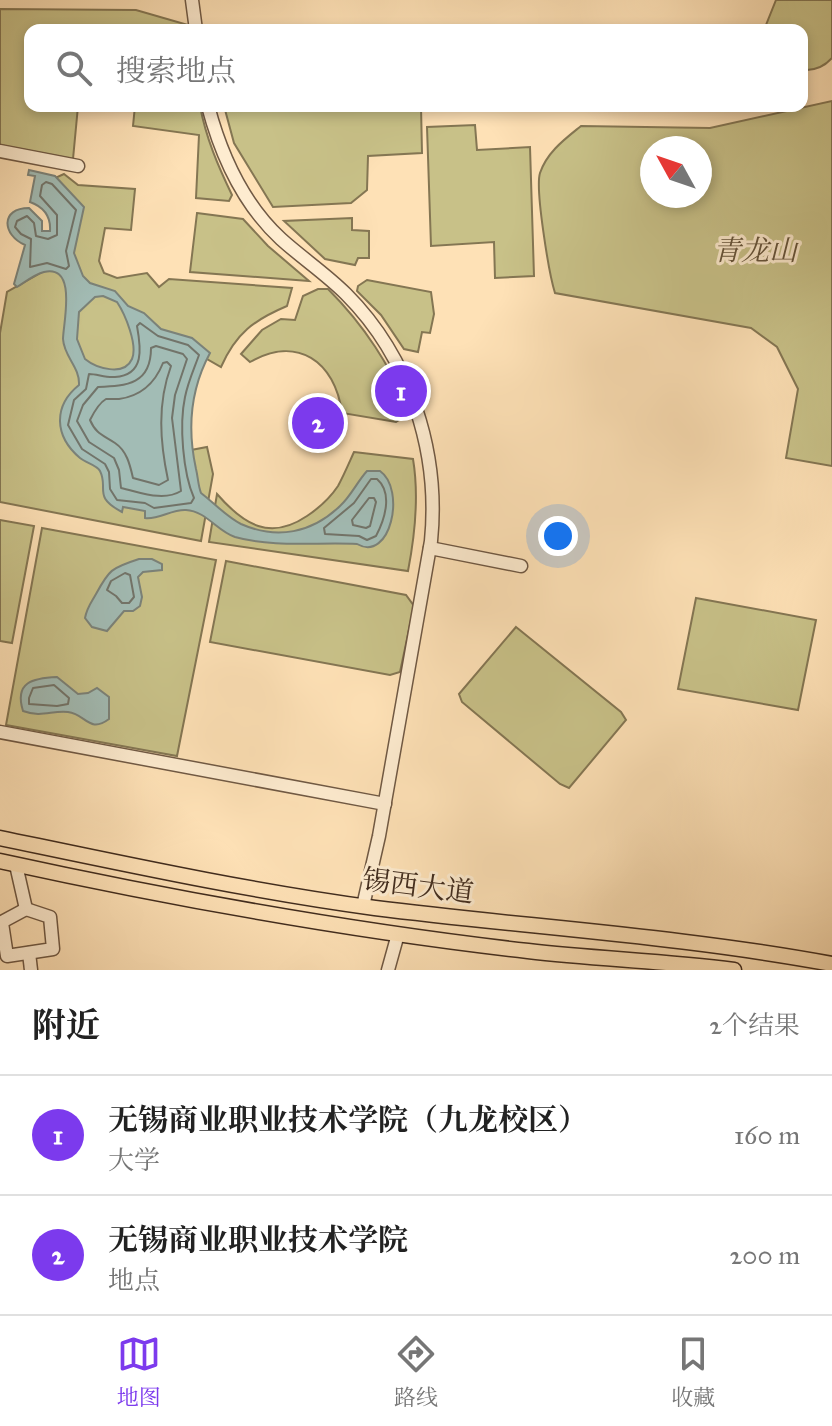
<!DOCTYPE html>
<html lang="zh">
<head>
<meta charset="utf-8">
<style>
	body { margin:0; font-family:"IM FELL Great Primer","Noto Serif SC",serif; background:#f6f6f6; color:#222 }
	.compass { position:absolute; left:640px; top:136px; width:72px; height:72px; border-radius:50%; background:#fff; box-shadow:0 4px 12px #0003; rotate:310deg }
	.you { position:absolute; left:558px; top:536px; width:28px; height:28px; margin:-20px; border:6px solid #fff; border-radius:50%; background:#1a73e8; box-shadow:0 0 0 12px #1a73e833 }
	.badge { display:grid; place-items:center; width:52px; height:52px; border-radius:50%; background:#7c3aed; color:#fff; font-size:26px; font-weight:700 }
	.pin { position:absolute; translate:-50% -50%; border:4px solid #fff; box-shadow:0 2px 8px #0006 }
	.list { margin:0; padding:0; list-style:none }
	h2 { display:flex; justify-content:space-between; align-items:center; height:104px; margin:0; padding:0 32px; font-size:34px }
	h2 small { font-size:26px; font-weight:400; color:#767676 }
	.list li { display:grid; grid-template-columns:52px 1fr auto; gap:24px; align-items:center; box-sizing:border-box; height:120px; padding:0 32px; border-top:2px solid #e0e0e0 }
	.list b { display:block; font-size:30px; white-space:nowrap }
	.list p { margin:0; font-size:26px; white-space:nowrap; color:#767676 }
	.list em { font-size:26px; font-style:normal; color:#767676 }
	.icon { flex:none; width:44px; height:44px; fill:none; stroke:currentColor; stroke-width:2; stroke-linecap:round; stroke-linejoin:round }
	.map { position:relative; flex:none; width:832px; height:970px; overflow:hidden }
	.search { position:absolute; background:#fff; box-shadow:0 4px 12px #0003; left:24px; right:24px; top:24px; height:88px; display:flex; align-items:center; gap:20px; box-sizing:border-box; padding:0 28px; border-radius:16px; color:#767676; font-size:30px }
	.sheet { height:344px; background:#fff }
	nav { display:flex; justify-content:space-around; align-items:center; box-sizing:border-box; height:112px; border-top:2px solid #e0e0e0; background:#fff; font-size:22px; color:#767676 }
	nav a { display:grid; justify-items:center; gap:4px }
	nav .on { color:#7c3aed }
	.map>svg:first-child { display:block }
	.green { fill:#c8c188; stroke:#847653; stroke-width:2; fill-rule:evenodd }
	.water { fill:#a2bcb5; stroke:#7b8279; stroke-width:2; fill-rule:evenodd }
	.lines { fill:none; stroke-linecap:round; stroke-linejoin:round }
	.shore { stroke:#72746a; stroke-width:2 }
	.minor-casing { stroke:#705944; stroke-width:15 }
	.major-casing { stroke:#412c1e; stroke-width:17 }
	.minor { stroke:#feecd0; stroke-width:12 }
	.major { stroke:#fee1b6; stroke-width:14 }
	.labels { text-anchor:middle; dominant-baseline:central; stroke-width:6; stroke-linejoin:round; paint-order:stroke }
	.park-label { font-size:28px; font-style:italic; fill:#635138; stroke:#feecd0 }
	.street-label { font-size:28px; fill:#412c1e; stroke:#feecd0 }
</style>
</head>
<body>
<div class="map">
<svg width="832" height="970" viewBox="0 0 832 970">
	<rect width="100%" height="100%" fill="#fee1b6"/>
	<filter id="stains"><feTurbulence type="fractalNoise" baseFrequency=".0025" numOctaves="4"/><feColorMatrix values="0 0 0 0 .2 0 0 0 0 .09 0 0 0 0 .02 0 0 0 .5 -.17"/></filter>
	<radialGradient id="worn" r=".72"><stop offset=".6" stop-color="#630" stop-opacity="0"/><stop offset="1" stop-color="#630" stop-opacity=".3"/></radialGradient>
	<g class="green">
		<path d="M776,0H832V58C824,67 814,71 802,70V30H764Z"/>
		<path d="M0,9L136,10L188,25V30H30V106H78L73,159L0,145Z"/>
		<path d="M832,101V466L786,458L798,389L777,347L751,328L555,293C549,274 535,189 540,173C547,152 565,139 581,126L710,128ZM652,148H700V196H652Z"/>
		<path d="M135,106H200C206,138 218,166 232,195L229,201L196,198L199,135L133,126Z"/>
		<path d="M224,106H421L422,153L368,156L367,190L351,203L273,207L234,143Z"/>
		<path d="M475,125L477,150L530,147L534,276L495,278L494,242L431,246L427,127Z"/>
		<path d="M64,174L78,185L135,189L131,230L105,228L99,261L104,273L117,278L147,273L159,287L169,279L292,288L287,306C254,320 236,333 221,367L205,358L189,400L191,450L207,447L213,474L201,541L0,502V333L7,292L72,255L55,178Z"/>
		<path d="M197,213L243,219L268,246L309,281L190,272Z"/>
		<path d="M352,218V230L369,231V258H358L355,265L325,259L284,221Z"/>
		<path d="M367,280L431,292L434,314L430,333L422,332L418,352L404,349L381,315L357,291L358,286Z"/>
		<path d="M318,289H328C366,327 388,364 411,412L396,422L342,413C335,361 297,335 250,362L241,354L262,330L281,319L295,320L303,296Z"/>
		<path d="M354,452L413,459C419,495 415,535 408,571L209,542L217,494C244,525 270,541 307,516C319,508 330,498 338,486C344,475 349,463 354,452Z"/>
		<path d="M0,520L34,526L12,643L0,641Z"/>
		<path d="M42,528L216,560L177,756L6,725Z"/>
		<path d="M226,561L406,595L414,606L400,672L390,675L210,642Z"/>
		<path d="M696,598L816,620L798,710L678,689Z"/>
		<path d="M516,627L621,712L626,720L569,788L560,784L462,702L459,694Z"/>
	</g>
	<g class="water">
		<path d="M29,170L55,176L84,207L74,253L83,276L90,283L115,291L128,306L144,313L161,329L192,338L210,353C190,390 187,428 196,469C198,477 198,485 201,493C214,503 227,517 241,524C277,540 312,533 340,506C351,496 357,482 367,471H380C406,489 391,563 357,544C317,542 274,548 235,537C217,531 206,511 186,510C172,509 158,520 145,518V511L123,507L122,512C92,496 109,489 100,471C97,465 86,463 80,458C54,436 53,406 79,385C80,367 64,357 63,339C63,324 78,264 44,272C35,274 25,282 17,287L14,284L25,245C2,235 0,208 29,208L42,221V231H50C51,216 44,207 30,202L35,176L28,175ZM103,296L117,302C125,314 138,345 132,359C124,377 96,368 85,359L77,339L79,312L95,297Z"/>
		<path d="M139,559H152L162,564V570L143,572L138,577L142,597L140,606L133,611H124L107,631L92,627L85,618C87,607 91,603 96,594C109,570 111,568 139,559Z"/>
		<path d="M57,677L78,694L88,693L97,688L109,697V719C89,734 86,714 68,712C52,710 42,718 23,711C14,682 33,678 57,677Z"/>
	</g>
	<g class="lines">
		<g class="shore">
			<path d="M46,182L52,184L76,210L66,251L69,266L66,269L47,263L30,267L31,239L21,234L15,227L17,221L27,216L34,223L36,236L48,239L57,235V215L40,196L42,185Z"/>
			<path d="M140,323L158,336L188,345L199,355C194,369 188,382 185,397C179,425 183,473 194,498L191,503L154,508L145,503L117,500L110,489L109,472L105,464L82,449L68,425L74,400L86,389L89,374C97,374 106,378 115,377C145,375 141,348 137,326Z"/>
			<path d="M156,346L183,354L187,359L175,395L172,418L181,491C163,502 140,492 121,488L119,470L114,458L89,442L77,421L83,405L98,387C127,386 151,384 151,348Z"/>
			<path d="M167,362L171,366C157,404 160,442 168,480L159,485L133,478C130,465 127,451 115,443C103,435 96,434 90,420C93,414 99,403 106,399C106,399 118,399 119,399C141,396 155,383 163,363Z"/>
			<path d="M371,479H377C393,493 385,519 376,536L367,540L359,536L325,534L324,528L354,503Z"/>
			<path d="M369,498H374L376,502L370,526L366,528L353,525L352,520Z"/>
			<path d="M125,573L130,575L134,597L129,603H122L116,596L107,590L111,581Z"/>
			<path d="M54,685L69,698L68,704L57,706L29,704V698L33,688Z"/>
		</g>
		<g class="minor-casing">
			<g id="minor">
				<path d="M192,0L196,30"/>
				<path d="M208,106C221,155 243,204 281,239C302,258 326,274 346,294C410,358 440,452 431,541L379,836L363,906"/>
				<path d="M0,151L78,166"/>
				<path d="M430,548L521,566"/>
				<path d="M0,732L385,804"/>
				<path d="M16,865L26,909"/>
				<path d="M0,923L26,909L50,917L53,949L7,956L2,923"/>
				<path d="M29,953L31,970"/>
				<path d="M388,970L398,934"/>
			</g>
		</g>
		<g class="major-casing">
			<g id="major">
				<path d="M0,838C125,864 249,891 375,908C527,927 681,936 832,964"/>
				<path d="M0,861C174,899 351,931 528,951C597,959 666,961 734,970"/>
			</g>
		</g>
		<use href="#minor" class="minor"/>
		<use href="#major" class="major"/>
	</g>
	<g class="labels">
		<g class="park-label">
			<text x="755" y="250">青龙山</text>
		</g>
		<g class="street-label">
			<text transform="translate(418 886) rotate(7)">锡西大道</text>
		</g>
	</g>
	<rect width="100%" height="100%" filter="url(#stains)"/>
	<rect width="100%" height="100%" fill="url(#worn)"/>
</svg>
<svg class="compass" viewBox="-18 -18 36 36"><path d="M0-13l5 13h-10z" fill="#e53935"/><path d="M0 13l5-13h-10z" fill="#767676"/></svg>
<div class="you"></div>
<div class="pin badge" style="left:401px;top:391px">1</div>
<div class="pin badge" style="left:318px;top:423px">2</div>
<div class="search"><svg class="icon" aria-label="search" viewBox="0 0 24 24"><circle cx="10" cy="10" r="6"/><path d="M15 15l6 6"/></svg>搜索地点</div>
</div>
<section class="sheet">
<h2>附近<small>2个结果</small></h2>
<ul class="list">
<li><span class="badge">1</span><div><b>无锡商业职业技术学院（九龙校区）</b><p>大学</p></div><em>160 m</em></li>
<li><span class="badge">2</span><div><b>无锡商业职业技术学院</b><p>地点</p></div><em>200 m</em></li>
</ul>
</section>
<nav>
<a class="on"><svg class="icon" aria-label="map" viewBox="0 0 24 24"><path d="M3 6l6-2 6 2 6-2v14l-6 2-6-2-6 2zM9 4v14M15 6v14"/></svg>地图</a>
<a><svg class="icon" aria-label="directions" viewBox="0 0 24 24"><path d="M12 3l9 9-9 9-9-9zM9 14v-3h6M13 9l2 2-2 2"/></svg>路线</a>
<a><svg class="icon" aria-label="saved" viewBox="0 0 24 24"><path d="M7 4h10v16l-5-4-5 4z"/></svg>收藏</a>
</nav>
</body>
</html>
